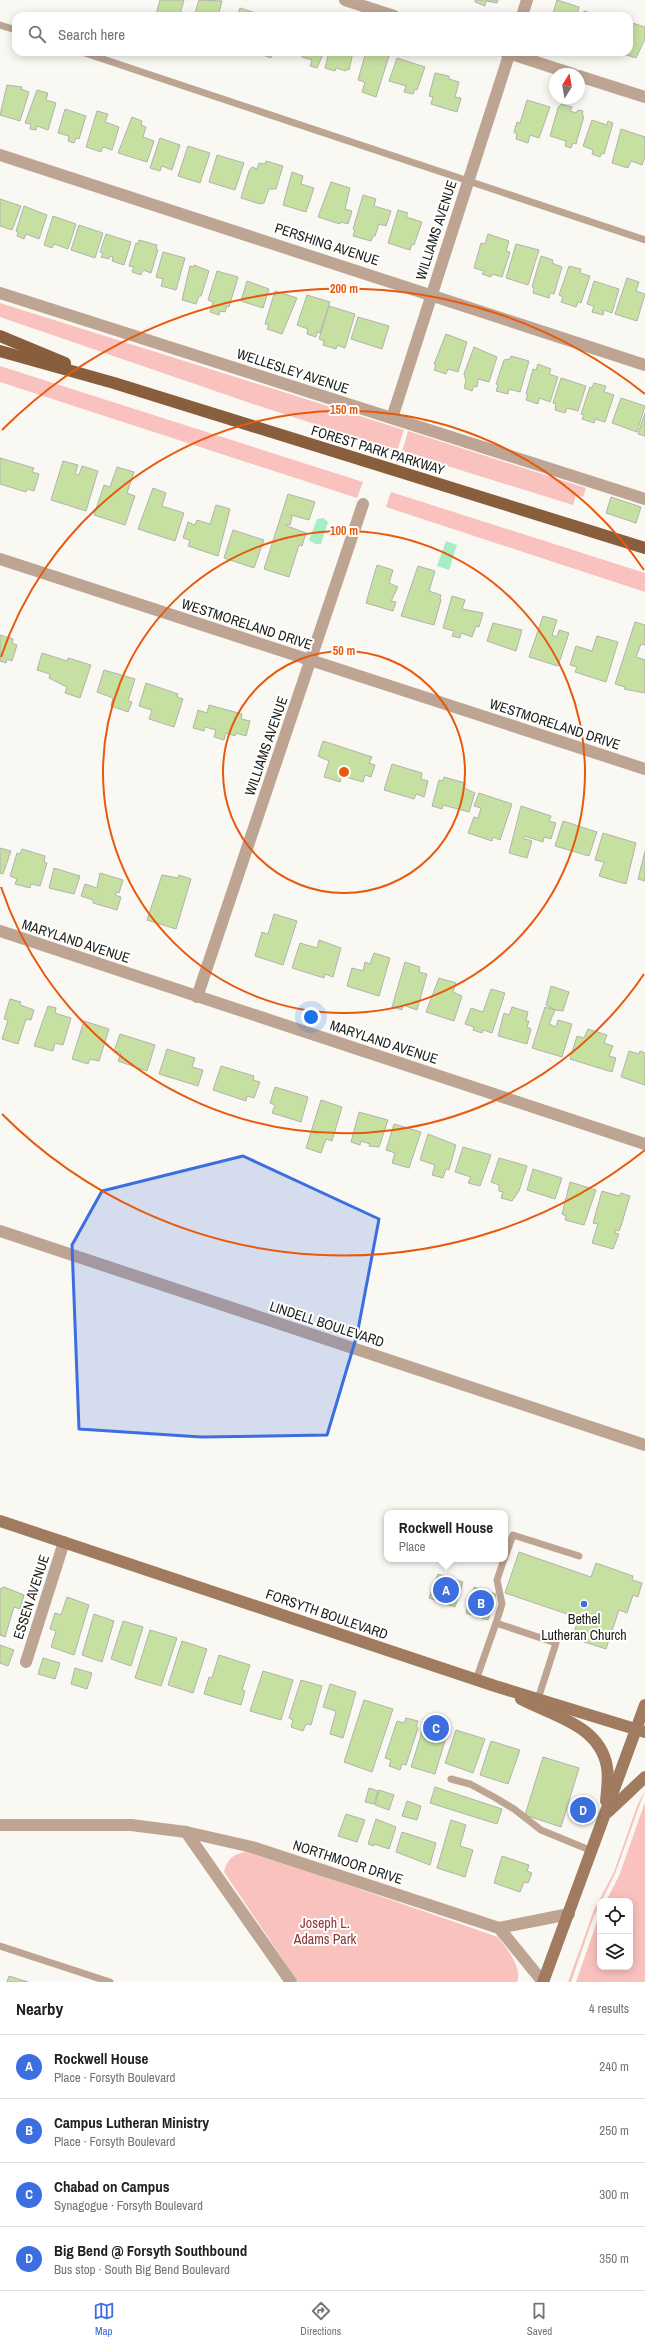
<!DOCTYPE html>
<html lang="en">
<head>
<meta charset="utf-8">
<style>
	body { margin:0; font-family:"Archivo Narrow",sans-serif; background:#f6f6f6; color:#202124 }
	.controls { position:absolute; right:12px; bottom:12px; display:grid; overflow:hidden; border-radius:8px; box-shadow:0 2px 10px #0003 }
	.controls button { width:36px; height:36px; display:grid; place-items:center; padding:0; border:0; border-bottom:1px solid #e0e0e0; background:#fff; color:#202124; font:20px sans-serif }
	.compass { position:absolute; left:549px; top:68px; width:36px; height:36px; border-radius:50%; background:#fff; box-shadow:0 2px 10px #0003; rotate:11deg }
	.you { position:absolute; left:311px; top:1017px; width:14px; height:14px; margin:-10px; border:3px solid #fff; border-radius:50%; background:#1a73e8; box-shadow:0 0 0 6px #1a73e833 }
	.badge { display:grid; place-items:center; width:26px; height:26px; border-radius:50%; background:#3b6ede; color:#fff; font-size:13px; font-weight:700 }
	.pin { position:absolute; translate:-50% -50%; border:2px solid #fff; box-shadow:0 1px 4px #0006 }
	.popup { position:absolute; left:384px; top:1510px; width:124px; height:52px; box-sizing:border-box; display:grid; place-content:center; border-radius:8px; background:#fff; filter:drop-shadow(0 1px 3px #0005); font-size:13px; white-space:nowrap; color:#757577 }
	.popup b { font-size:15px; color:#202124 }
	.popup::after { content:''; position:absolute; left:50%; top:100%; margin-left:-8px; border:8px solid transparent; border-top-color:#fff }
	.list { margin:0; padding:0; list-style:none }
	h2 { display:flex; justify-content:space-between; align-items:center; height:52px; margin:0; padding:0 16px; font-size:17px }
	h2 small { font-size:13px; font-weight:400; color:#757577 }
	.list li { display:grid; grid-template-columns:26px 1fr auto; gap:12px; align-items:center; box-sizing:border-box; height:64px; padding:0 16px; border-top:1px solid #e0e0e0 }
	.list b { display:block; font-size:15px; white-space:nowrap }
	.list p { margin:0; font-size:13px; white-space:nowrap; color:#757577 }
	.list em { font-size:13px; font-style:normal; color:#757577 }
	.icon { flex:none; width:22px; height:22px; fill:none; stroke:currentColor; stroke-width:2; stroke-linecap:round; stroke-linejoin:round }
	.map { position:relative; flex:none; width:645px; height:1982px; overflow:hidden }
	.search { position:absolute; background:#fff; box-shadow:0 2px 10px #0003; left:12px; right:12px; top:12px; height:44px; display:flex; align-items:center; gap:10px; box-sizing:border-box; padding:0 14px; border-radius:12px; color:#757577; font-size:15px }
	.sheet { height:308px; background:#fff }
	nav { display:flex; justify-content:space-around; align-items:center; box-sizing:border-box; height:56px; border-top:1px solid #e0e0e0; background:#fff; font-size:11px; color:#757577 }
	nav a { display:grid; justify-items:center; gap:2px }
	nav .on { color:#3b6ede }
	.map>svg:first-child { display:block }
	.green { fill:#f9c2be }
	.water { fill:#a6edc8 }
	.building { fill:#c6e0a1; stroke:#b1b3ae }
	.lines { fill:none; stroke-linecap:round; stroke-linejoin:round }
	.lane { stroke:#bea492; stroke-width:7 }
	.street { stroke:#bea492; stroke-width:12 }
	.secondary { stroke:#a07b60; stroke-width:12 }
	.primary { stroke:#895e3c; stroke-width:12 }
	.marked { fill:#3b6ede; fill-opacity:0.2; stroke:#3b6ede; stroke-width:3; stroke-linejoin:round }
	.ring { fill:none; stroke:#e8590c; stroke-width:2 }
	.poi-dot { fill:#3b6ede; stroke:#fff; stroke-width:1.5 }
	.labels { text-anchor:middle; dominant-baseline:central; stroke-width:4; stroke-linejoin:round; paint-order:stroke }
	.street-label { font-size:14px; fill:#1d1d1b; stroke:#fff }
	.poi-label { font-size:14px; fill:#1d1d1b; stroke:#fff }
	.park-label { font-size:14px; fill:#8b3534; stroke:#fff }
	.centre { fill:#e8590c; stroke:#fff; stroke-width:2 }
	.ring-label { font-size:12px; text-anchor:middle; font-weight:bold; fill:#e8590c; stroke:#fff; stroke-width:4; stroke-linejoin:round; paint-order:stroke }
</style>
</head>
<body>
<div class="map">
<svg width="645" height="1982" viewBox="0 0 645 1982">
	<rect width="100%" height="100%" fill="#faf8f3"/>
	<g class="green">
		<path d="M0,303L404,430L397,451L253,404L0,317Z"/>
		<path d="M0,366L363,482L357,498L0,382Z"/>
		<path d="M408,431L586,488L583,497L576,495L573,505L402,452Z"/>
		<path d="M391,492L645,573V592L386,507Z"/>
		<path d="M645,1790L615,1874L594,1916L571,1982H568L594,1910L614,1872L637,1806Z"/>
		<path d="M645,1802V1982H576L600,1913V1967H630V1901H606L619,1876Z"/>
		<path d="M250,1851L498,1937C506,1948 523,1967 517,1982H298L224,1872C228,1856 235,1854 250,1851Z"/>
	</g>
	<g class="water">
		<path d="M317,519L323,518L328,522L321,544H315L309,540Z"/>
		<path d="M446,541L457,545L449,570L437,566Z"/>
	</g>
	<g class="building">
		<path d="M160,0H184L180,14L183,16H163L156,14Z"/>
		<path d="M199,0L222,1L218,16H194Z"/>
		<path d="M475,0H498L497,3L486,1L485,6L475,2Z"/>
		<path d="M557,0L579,7L577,16H552Z"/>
		<path d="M240,8L262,15L261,16H237Z"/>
		<path d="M584,11L600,16H583Z"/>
		<path d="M629,22L645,27V39L636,58L617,52H629Z"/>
		<path d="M255,52H273L271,58Z"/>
		<path d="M300,52H324L317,68L310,66L312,60L302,57L303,53Z"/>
		<path d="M329,52H353L349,70L347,69L346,71L336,68L335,71L325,68Z"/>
		<path d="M366,52H377L389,56L376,97L362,92L365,82L358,80Z"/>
		<path d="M397,58L425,67L417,90L415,89L413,94L404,92L406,86L389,81Z"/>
		<path d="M435,73L449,76V79L459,82L455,97L461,98L457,112L431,104L433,97L429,96Z"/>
		<path d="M7,85L22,87L21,89L29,92L20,121L0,115Z"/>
		<path d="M37,90L48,93L46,100L56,103L48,130L37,126L36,130L30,129L31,124L25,123Z"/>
		<path d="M527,100L550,107L539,138L530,135L528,143L516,139L517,134L514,132L517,122L520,123Z"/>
		<path d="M561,104L572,107L570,111L576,113L578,110L583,111L582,115L584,116L576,144L573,143L571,148L565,146L566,141L550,136L558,108Z"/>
		<path d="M65,109L86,116L79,139L76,138L74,143L68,141L69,136L58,133Z"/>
		<path d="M97,111L108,114L105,122L119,127L112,150L103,147L101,152L86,147Z"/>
		<path d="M132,117L142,121L141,125L146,127L143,137L154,141L147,162L118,153Z"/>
		<path d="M592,120L607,125L608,121L613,123L604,154L602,153L600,157L592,154L593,150L583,146Z"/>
		<path d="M621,129L645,137V156L642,165L631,161L628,168L612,163Z"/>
		<path d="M160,138L180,145L172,170L162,166L160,171L150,168Z"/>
		<path d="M188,146L210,153L200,183L178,176Z"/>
		<path d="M217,155L244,163L235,190L209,182Z"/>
		<path d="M266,161L283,166L276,189H269L264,203L260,204L241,198L249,171L252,167L257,169L259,163L265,164Z"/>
		<path d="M292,172L303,176L301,184L314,188L306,212L283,205Z"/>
		<path d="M331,182L350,188L345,209L352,211L348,224L341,222L340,224L318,217Z"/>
		<path d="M363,195L376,199L374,206L391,211L386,226L379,224L375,236H373L371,241L353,236L355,230L353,229Z"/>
		<path d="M0,199L21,206L12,230L0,226Z"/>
		<path d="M24,206L47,215L39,239L26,234L24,239L17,236L18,232L16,231Z"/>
		<path d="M398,210L408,213L406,217L422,222L414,245L412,244L410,250L388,243Z"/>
		<path d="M53,216L76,224L68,249L54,244L52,248L44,245Z"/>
		<path d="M79,225L103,233L95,258L71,250Z"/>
		<path d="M106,234L131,242L124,265L112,261L113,257L110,256L109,259L101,257L103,253L100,252Z"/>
		<path d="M488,234L509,241L506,251L510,252L502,277L492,274L491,277L482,274L484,271L474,268L481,243L485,244Z"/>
		<path d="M139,240L157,245L156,249L158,250L151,273L143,270L141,275L132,272L134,267L129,266L136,243L138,244Z"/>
		<path d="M516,244L539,250L528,285L506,278Z"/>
		<path d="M163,252L185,258L176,290L161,286L163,279L156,277Z"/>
		<path d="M541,256L553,260L552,263L562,267L554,294L550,293L549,298L533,293L534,288L532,287Z"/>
		<path d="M194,265L209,271L201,296H199L196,304L182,300L190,266L194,267Z"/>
		<path d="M569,266L581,269L580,273L590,276L581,303L578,302L576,307L561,302L563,297L559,295Z"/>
		<path d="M217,271L238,277L229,307L227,306L225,312L220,311L219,315L210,312L213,302L208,300Z"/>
		<path d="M627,278L639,282L636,291L645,294L637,321L615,314Z"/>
		<path d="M247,281L269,289L263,308L241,301Z"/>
		<path d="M594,281L619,289L612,313L604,310L603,315L592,312L594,306L587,304Z"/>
		<path d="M275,291L297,298L282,334L267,329L269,325L265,324Z"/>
		<path d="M307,295L330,302L320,333L317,332L316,337L307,334L308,329L297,325Z"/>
		<path d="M329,306L355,314L345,348L337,345L336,349L323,345L324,341L319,339Z"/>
		<path d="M358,317L389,326L382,349L351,339Z"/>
		<path d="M446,334L467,342L458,372L448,369L446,374L434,370L436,365L434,364Z"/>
		<path d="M474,347L497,357L489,382L478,379L477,387L474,386L472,391L464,388L466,381L464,374Z"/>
		<path d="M511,356L529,361L520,392L509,389L508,394L496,391L498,385L496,384L504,360L510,359Z"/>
		<path d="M538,364L551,369L549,374L558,377L550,402L539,398L538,404L526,400L528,394H526L533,369L536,370Z"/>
		<path d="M561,378L586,386L578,411L567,408L565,413L555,410L556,404L553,403Z"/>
		<path d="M594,383L606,386L604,392L614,395L605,422L595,419L594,423L582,419L584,415L581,414L590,387L592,388Z"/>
		<path d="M621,398L645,406L637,432L612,423Z"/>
		<path d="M645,413V436L638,434Z"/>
		<path d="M0,458L34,468L32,472L39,474L34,491L27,489L26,492L0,484Z"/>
		<path d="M63,461L78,465L75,474L79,475L82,466L98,471L86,511L51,500Z"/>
		<path d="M117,467L134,472L127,493L135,496L125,525L94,515L104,485L110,487Z"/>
		<path d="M153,488L166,493L162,506L184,513L175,541L138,529Z"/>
		<path d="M288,494L315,502L309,520L291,515L292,517L290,525L287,524V526L306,533L302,546L299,545L289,577L264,569Z"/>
		<path d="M611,497L641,507L636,523L606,513Z"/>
		<path d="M216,505L230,509L218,556L188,546L190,540L183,538L188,522L195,525L197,520L210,524Z"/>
		<path d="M233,530L264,540L254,568L224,558Z"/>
		<path d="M377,565L393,570L389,583L398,587L391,601L396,602L393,611L366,603Z"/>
		<path d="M418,566L435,571L429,591L441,595L440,599L441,600L434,625L401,616Z"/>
		<path d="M452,596L465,600L462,609L483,613L479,627L476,626L472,637L461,633L460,638L452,636L454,631L443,628Z"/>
		<path d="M543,616L557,620L552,635L557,637L559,630L569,633L558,666L529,657Z"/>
		<path d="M635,622L645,625V645L641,644L636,657L645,660V693L624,689L625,687L615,684Z"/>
		<path d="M493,623L522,630L516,651L487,641Z"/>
		<path d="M0,635L13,639L12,643L17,645L12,661L7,659L6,663L0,661Z"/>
		<path d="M597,636L618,642L606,682L575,672L577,667L570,665L576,646L592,651Z"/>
		<path d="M42,653L67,661L68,658L91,665L80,698L65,693L67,687L49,678L50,674L37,670Z"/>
		<path d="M104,670L135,679L128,701L132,702L128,712L111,706L113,698L97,692Z"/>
		<path d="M146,683L178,694L177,697L183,699L174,727L149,719L152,710L139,706Z"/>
		<path d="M209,705L242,714L241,719L250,721L246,736L236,733L235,736L226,733L224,740L214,737L216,730L205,727L204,731L193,728L198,710L207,713Z"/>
		<path d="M323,741L372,757L369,763L375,765L371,777L365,775L363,782L342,776L340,782L324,777L329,761L318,756Z"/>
		<path d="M392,764L422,773L421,779L428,781L424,797L416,794L414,799L384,790Z"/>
		<path d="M444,777L465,783L464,788L475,793L469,812L443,805L442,809L432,806L439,780L443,781Z"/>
		<path d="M479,793L512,804L500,840L493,837L492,841L468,833L474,817L478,818L481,808L474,806Z"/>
		<path d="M521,806L551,816L549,821L556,823L551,839L544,837L543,842L524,836L523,838L532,841L527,858L509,853Z"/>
		<path d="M563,821L597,832L589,856L555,846Z"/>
		<path d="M603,833L636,843L626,884L599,876L604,862L595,860Z"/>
		<path d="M0,848L11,851L3,874L0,873Z"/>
		<path d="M22,849L45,856L44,862L47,863L40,886L31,884L30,888L15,884L17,879L10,876L17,853L20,854Z"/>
		<path d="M645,851V881L638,879Z"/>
		<path d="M54,868L80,876L74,894L49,888Z"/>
		<path d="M100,873L123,880L119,893L116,892L115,895L121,897L117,910L93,903V900L81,896L85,884L97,888Z"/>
		<path d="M162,875L178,878L179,875L191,879L176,929L147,920Z"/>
		<path d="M274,914L297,921L283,965L255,956L262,932L268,934Z"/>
		<path d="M319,940L341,948L333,977L325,974L324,978L292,968L300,943L317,948Z"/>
		<path d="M374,953L390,958L379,996L347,986L352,968L363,971L365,962L370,964Z"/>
		<path d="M405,962L420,967L419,972L427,974L417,1010L403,1005L402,1010L392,1007Z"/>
		<path d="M439,978L456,983L453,992L462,996L454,1021L426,1012Z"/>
		<path d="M551,986L569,992L563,1011L555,1010L546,1005Z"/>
		<path d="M491,989L505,993L492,1033L483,1030L482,1033L473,1030L474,1027L465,1024L471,1008L483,1012Z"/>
		<path d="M10,999L21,1002L20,1005L34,1010L31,1020L26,1019L18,1044L2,1039L8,1020L4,1019Z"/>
		<path d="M48,1006L56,1008L55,1013L71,1018L63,1045L55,1043L53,1051L34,1046Z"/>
		<path d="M512,1007L528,1012L526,1021H529L527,1027L531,1029L527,1044L498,1036L504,1013L509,1015Z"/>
		<path d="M545,1007L555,1010L549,1024L556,1027L558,1020L572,1024L562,1057L532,1048Z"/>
		<path d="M84,1021L109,1029L99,1061L90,1059L88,1064L72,1059Z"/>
		<path d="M588,1029L607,1035L604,1043L613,1046L609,1056L616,1058L612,1072L570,1059L577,1036L584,1038Z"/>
		<path d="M120,1034L155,1045L147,1071L118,1061L121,1053L114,1051Z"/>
		<path d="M167,1049L195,1058L192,1067L203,1070L198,1086L159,1074Z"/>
		<path d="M629,1051L639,1054L640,1051L645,1053V1085L621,1077Z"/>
		<path d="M221,1066L254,1076L253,1080L260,1082L254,1098L247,1096L246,1101L213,1090Z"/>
		<path d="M275,1087L308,1097L301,1122L272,1113L275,1105L270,1103Z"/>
		<path d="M321,1100L342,1107L332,1141L326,1139L321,1153L306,1148Z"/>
		<path d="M359,1112L388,1120L379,1147L369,1146L370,1144L361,1141L360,1145L351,1142Z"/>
		<path d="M394,1124L421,1132L409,1168L392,1163L395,1153L386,1150Z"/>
		<path d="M428,1134L456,1145L449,1170L446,1169L443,1178L432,1175L435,1165L420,1160Z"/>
		<path d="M463,1147L491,1155L480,1186L468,1183L471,1177L455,1172Z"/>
		<path d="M499,1158L527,1166L519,1191L512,1201L501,1198L503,1192L499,1191V1185L491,1182Z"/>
		<path d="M533,1169L562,1178L555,1199L527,1190Z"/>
		<path d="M570,1182L596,1190L584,1225L565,1220L566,1216L562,1214Z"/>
		<path d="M602,1191L619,1196L621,1193L630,1196L621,1226L619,1231L615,1230V1233L619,1234L613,1249L592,1243L598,1224L593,1223Z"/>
		<path d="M519,1552L591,1577L596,1563L633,1576L632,1580L642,1583L638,1597L633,1595L627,1613L619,1610L606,1649L572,1638L579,1618L505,1593Z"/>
		<path d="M438,1574L463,1582L455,1607L429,1598Z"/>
		<path d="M4,1587L24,1595L20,1609L14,1607L5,1637L0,1635V1589Z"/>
		<path d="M474,1587L496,1594L488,1620L466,1613Z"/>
		<path d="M67,1597L89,1605L74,1655L51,1647L56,1631L50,1629L55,1613L61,1615Z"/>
		<path d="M94,1614L114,1621L102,1662L82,1655Z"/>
		<path d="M123,1621L143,1627L131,1666L111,1659Z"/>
		<path d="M150,1630L177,1638L161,1686L135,1678Z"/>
		<path d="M182,1641L207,1649L193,1693L168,1685Z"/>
		<path d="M0,1645L14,1650L8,1666L0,1663Z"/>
		<path d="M219,1655L250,1665L242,1690L245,1691L241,1705L204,1694L209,1677L212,1678Z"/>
		<path d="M43,1658L60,1663L55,1679L38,1674Z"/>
		<path d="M75,1668L92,1673L87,1689L71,1684Z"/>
		<path d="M263,1671L293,1680L281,1720L250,1711Z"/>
		<path d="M301,1680L322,1686L311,1725L306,1724L303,1731L291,1727L293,1720L289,1718Z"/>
		<path d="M330,1684L356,1692L343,1738L330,1734L336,1711L323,1707Z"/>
		<path d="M364,1700L393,1709L372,1772L344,1762Z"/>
		<path d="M406,1718L418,1721L416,1727L418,1728L406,1765L402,1764L400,1770L389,1766L391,1760L385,1758L397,1721L404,1723Z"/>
		<path d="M426,1719L449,1727L435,1774L411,1767Z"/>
		<path d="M456,1730L485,1739L473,1773L445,1763Z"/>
		<path d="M491,1741L520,1750L508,1784L480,1775Z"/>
		<path d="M543,1757L579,1768L561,1827L525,1815Z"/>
		<path d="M435,1787L502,1809L497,1824L430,1803Z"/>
		<path d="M369,1788L378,1791L374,1804L365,1802Z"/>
		<path d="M379,1790L394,1795L389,1810L375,1805Z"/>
		<path d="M407,1801L421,1806L417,1820L402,1816Z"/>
		<path d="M346,1814L365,1820L357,1842L338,1836Z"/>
		<path d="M376,1819L396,1827L389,1849L374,1844V1846L368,1844Z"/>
		<path d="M451,1820L466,1825L460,1846L473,1850L465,1877L437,1868Z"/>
		<path d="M402,1832L436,1843L430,1865L396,1852Z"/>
		<path d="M502,1856L529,1865L527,1871L532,1873L528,1883L524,1882L520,1892L494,1883Z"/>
		<path d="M9,1976L28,1982H7Z"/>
	</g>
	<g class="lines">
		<g class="lane">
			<path d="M0,25L16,30"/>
			<path d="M82,52L645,240"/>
			<path d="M505,1557L513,1535L579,1556"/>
			<path d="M496,1623L502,1604L497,1580L504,1559"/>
			<path d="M476,1680L496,1623L556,1643L538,1699"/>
			<path d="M451,1779L470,1784L494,1797L514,1809L541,1830L592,1851"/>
			<path d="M0,1946L110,1982"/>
		</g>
		<g class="street">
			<path d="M345,0L394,16"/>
			<path d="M522,16L527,0"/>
			<path d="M505,52L573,74"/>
			<path d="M579,76L645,97"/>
			<path d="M0,155L645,365"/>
			<path d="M0,293L645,499"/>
			<path d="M392,418L510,52"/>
			<path d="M0,559L645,769"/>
			<path d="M0,931L645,1144"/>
			<path d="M197,997L363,504"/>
			<path d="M0,1231L645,1445"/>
			<path d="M26,1662L64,1542"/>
			<path d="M0,1825H131L186,1832L291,1982"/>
			<path d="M186,1832L252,1847L499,1928L569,1914"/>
			<path d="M499,1928L543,1982"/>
		</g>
		<g class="secondary">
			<path d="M0,1521L495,1686L645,1732"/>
			<path d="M521,1699C553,1716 600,1725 607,1767C609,1778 607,1790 606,1801"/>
			<path d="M608,1812L645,1777"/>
			<path d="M543,1982L645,1705"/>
		</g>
		<g class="primary">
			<path d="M0,336L65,363"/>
			<path d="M0,351L114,383L645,548"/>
		</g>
	</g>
	<path class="marked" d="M243,1156L379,1219L357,1335L327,1435L201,1437L79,1429L72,1245L102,1191Z"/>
	<g class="ring">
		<circle cx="344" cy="772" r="121"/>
		<circle cx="344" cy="772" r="241"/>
		<path d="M644 974A362 362 0 0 1 1 887M1 657A362 362 0 0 1 644 570"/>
		<path d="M645 1150A483 483 0 0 1 2 1114M2 430A483 483 0 0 1 645 394"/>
	</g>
	<circle class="poi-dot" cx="584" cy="1604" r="4"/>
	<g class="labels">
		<g class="street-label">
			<text transform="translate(436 230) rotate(-72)">WILLIAMS AVENUE</text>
			<text transform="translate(327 244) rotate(18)">PERSHING AVENUE</text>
			<text transform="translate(293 371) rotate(18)">WELLESLEY AVENUE</text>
			<text transform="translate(378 450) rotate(17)">FOREST PARK PARKWAY</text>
			<text transform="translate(247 624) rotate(18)">WESTMORELAND DRIVE</text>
			<text transform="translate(555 724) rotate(18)">WESTMORELAND DRIVE</text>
			<text transform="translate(266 746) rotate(-71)">WILLIAMS AVENUE</text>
			<text transform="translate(76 941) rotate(18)">MARYLAND AVENUE</text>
			<text transform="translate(384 1042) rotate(18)">MARYLAND AVENUE</text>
			<text transform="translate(327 1324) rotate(18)">LINDELL BOULEVARD</text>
			<text transform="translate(31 1597) rotate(-72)">ESSEN AVENUE</text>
			<text transform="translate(327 1614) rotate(19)">FORSYTH BOULEVARD</text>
			<text transform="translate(348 1862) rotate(18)">NORTHMOOR DRIVE</text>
		</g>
		<g class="poi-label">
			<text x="584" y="1619">Bethel<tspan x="584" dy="16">Lutheran Church</tspan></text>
		</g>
		<g class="park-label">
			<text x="325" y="1923">Joseph L.<tspan x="325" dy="16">Adams Park</tspan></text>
		</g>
	</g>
	<circle cx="344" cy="772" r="6" class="centre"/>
	<g class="ring-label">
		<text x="344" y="293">200 m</text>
		<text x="344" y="414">150 m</text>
		<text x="344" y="535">100 m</text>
		<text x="344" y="655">50 m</text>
	</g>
</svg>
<div class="controls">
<button><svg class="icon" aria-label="locate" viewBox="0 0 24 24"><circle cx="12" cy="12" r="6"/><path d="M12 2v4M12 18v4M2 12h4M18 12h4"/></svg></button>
<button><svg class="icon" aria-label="layers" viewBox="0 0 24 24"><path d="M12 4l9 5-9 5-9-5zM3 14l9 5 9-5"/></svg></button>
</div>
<svg class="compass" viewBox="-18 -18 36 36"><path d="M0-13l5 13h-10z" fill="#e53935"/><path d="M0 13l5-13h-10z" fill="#757577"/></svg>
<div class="you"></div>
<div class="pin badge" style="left:446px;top:1590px">A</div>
<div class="popup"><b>Rockwell House</b>Place</div>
<div class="pin badge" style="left:481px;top:1603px">B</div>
<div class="pin badge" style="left:436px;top:1728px">C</div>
<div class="pin badge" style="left:583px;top:1810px">D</div>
<div class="search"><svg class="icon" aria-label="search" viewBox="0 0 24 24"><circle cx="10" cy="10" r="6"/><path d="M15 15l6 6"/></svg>Search here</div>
</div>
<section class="sheet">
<h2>Nearby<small>4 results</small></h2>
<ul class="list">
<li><span class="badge">A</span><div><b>Rockwell House</b><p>Place · Forsyth Boulevard</p></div><em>240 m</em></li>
<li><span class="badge">B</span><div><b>Campus Lutheran Ministry</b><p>Place · Forsyth Boulevard</p></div><em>250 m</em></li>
<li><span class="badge">C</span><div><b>Chabad on Campus</b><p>Synagogue · Forsyth Boulevard</p></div><em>300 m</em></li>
<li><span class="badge">D</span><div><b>Big Bend @ Forsyth Southbound</b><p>Bus stop · South Big Bend Boulevard</p></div><em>350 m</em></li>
</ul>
</section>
<nav>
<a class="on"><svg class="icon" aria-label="map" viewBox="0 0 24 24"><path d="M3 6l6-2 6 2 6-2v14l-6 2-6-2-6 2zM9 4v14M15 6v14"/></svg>Map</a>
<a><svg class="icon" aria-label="directions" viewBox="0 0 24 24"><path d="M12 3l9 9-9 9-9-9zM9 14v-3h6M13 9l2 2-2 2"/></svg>Directions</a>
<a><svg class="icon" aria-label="saved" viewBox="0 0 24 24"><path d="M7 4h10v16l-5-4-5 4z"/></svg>Saved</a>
</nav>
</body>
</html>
